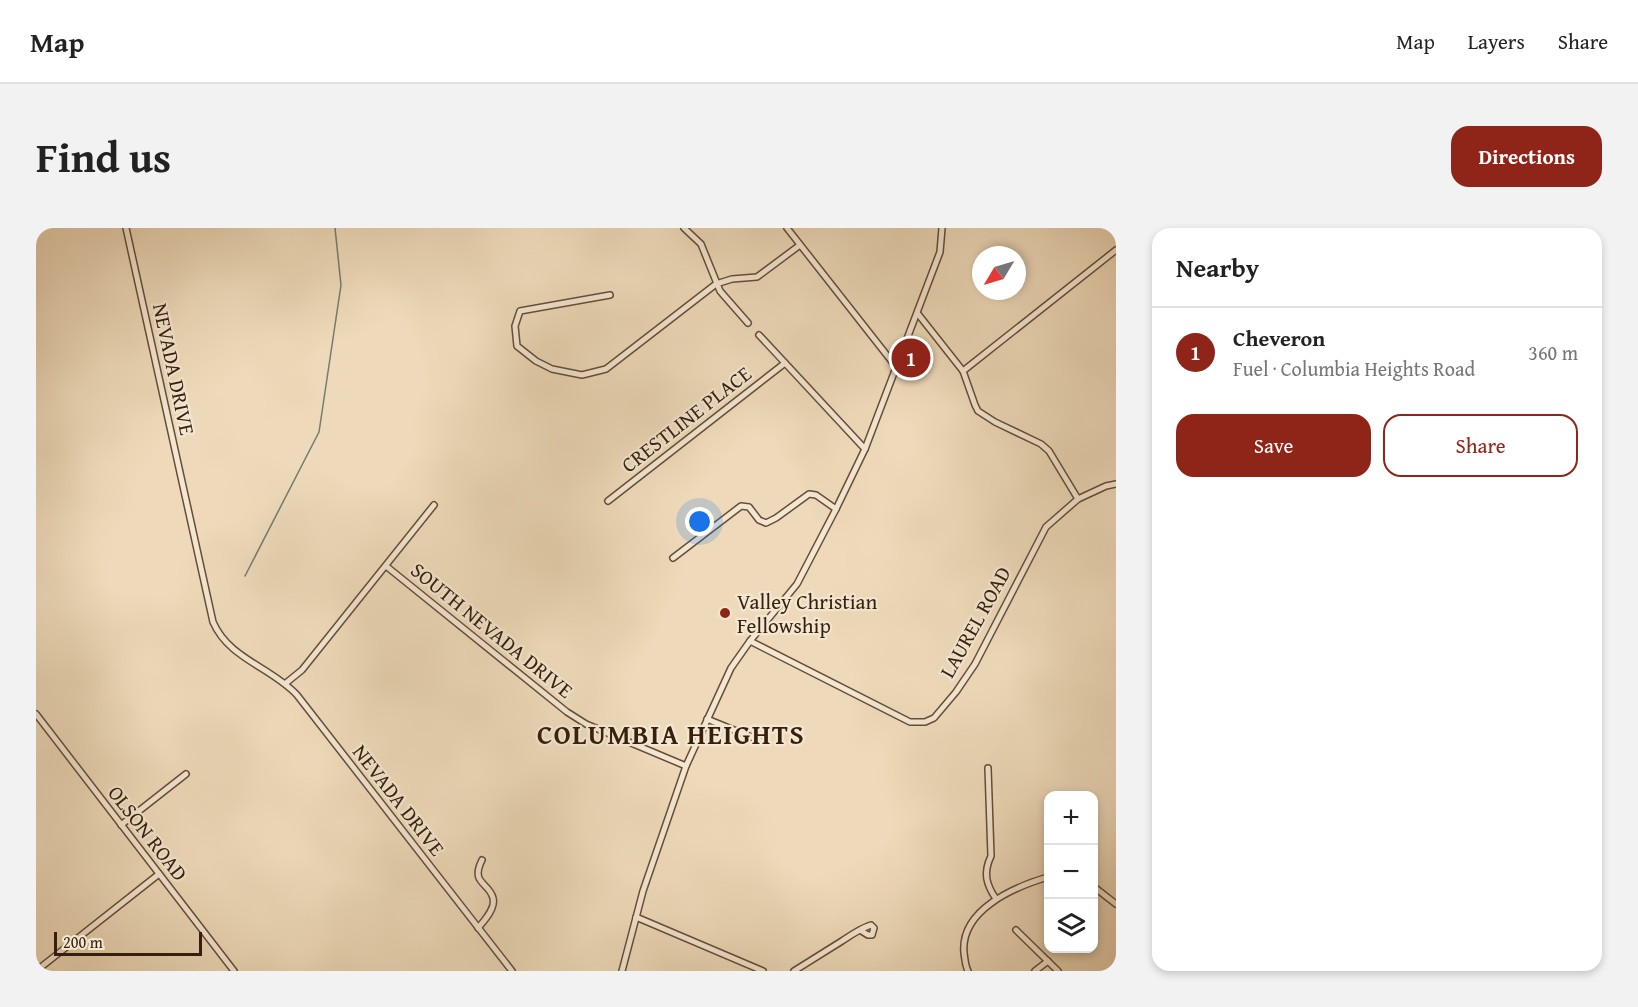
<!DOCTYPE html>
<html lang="en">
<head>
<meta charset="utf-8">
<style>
	body { margin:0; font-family:"Gentium Book Plus",serif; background:#f2f2f2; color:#222 }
	.controls { position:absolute; right:18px; bottom:18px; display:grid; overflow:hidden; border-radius:12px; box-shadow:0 3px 9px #0003 }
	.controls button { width:54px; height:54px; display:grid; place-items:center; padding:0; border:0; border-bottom:2px solid #e0e0e0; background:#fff; color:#222; font:30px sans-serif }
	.compass { position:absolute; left:936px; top:18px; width:54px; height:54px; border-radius:50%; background:#fff; box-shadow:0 3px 9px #0003; rotate:232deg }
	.scale { position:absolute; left:18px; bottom:15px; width:148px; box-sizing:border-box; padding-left:6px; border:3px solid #371e0d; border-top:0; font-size:16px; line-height:21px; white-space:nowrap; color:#371e0d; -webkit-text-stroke:4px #f4e7d2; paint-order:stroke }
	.you { position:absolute; left:664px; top:294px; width:21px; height:21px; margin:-15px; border:4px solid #fff; border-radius:50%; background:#1a73e8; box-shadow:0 0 0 9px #1a73e833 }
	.badge { display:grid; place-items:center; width:39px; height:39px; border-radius:50%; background:#8f2418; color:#fff; font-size:20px; font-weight:700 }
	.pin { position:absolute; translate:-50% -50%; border:3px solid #fff; box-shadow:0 2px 6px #0006 }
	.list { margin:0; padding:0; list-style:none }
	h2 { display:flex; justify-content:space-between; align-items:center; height:78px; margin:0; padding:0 24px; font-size:26px }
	h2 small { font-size:20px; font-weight:400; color:#767676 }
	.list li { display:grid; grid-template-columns:39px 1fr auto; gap:18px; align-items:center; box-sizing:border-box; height:90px; padding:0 24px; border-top:2px solid #e0e0e0 }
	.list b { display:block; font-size:22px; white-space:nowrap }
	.list p { margin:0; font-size:20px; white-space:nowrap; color:#767676 }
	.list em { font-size:20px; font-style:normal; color:#767676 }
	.actions { display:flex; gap:12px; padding:18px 24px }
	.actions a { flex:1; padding:14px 0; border:2px solid #8f2418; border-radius:18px; text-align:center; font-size:21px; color:#8f2418 }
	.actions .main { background:#8f2418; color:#fff }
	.icon { flex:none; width:33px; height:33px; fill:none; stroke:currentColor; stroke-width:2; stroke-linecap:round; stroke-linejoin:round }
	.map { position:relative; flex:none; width:1080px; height:743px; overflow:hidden; border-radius:18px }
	header { display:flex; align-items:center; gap:36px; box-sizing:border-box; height:84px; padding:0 30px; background:#fff; border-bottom:2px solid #e0e0e0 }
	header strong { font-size:28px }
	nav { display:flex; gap:33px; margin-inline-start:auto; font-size:21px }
	.intro { display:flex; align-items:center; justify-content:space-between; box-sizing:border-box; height:144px; padding:0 36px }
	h1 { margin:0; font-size:42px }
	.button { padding:15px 27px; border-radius:18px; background:#8f2418; color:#fff; font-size:21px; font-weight:700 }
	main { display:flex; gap:36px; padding:0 36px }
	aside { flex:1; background:#fff; border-radius:18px; box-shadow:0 3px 9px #0003 }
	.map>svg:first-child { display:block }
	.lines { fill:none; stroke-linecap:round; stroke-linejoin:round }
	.stream { stroke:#727c6f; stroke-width:1.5 }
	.minor-casing { stroke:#654d38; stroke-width:8 }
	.minor { stroke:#f4e7d2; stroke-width:5 }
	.poi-dot { fill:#8f2418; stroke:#f4e7d2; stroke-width:2 }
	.labels { text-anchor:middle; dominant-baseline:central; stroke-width:4.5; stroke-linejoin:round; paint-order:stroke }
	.street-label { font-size:21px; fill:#371e0d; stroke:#f4e7d2 }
	.poi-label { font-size:21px; fill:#371e0d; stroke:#f4e7d2; text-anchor:start }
	.district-label { font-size:27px; font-weight:bold; letter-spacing:1.5px; fill:#371e0d; stroke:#f4e7d2 }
</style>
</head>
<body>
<header>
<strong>Map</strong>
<nav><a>Map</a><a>Layers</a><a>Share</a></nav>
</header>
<div class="intro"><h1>Find us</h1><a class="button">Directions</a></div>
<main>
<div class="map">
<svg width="1080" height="743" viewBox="0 0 1080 743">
	<rect width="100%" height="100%" fill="#eedaba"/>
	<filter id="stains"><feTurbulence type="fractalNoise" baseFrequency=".00333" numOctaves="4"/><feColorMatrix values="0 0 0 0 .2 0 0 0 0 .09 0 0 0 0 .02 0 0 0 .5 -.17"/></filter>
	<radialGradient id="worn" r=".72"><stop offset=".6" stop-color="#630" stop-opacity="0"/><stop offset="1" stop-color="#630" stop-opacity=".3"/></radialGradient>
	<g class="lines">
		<path class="stream" d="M209,348L283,204L305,57L299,0"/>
		<g class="minor-casing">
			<g id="minor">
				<path d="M90,0L177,394C193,431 235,439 261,467L476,743"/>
				<path d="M648,0L665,16L684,63L712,95"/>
				<path d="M751,0L861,140"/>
				<path d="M574,67L484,83L479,98L481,118L500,133L516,141L546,147L570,141L680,56L696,51L721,49L764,17"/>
				<path d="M882,86L927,143L939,177L942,183L959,194L1005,216L1013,223L1042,271"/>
				<path d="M723,107L829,221"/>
				<path d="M927,143L1080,22"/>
				<path d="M572,273L749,135"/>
				<path d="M637,330L705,278L713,279L723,292L730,295L740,290L773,266L780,267L800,281"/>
				<path d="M350,338L531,484L550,496L650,538"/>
				<path d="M714,413L874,494H889L898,490L920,464L939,436L1010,299L1042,271L1070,258L1080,256"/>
				<path d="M250,455L266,442L398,277"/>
				<path d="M0,486L198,743"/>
				<path d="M671,491L725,513"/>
				<path d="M952,540L955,628C947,645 950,656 960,671"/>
				<path d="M85,597L150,546"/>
				<path d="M1058,659L1080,676"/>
				<path d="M600,689L727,743"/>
				<path d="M442,700C448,693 460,680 457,670C453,654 434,656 446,632"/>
				<path d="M980,702L1022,743"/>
				<path d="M0,743L123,646"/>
				<path d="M586,743L607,663L650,538L695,440L714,413L761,356L800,281L829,221L904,24L906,0"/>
				<path d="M758,743C774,733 790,723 806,713C815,707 825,700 835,697L838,700L836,707H832L824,702"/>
				<path d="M932,743C929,737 929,731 928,725C924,682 978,659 1012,649"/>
				<path d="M999,743L1012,733"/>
			</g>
		</g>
		<use href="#minor" class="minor"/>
	</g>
	<circle class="poi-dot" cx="689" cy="385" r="6"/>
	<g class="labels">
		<g class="street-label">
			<text transform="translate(138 141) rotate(78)">NEVADA DRIVE</text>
			<text transform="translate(650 191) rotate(-38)">CRESTLINE PLACE</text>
			<text transform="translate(939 394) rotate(-61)">LAUREL ROAD</text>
			<text transform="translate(456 402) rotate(39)">SOUTH NEVADA DRIVE</text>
			<text transform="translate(363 572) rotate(52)">NEVADA DRIVE</text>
			<text transform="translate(112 605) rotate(52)">OLSON ROAD</text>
		</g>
		<g class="poi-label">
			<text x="701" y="373">Valley Christian<tspan x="701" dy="24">Fellowship</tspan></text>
		</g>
		<g class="district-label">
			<text x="635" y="506">COLUMBIA HEIGHTS</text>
		</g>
	</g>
	<rect width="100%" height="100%" filter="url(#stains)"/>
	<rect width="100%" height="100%" fill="url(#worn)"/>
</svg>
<div class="controls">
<button>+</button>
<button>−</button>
<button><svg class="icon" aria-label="layers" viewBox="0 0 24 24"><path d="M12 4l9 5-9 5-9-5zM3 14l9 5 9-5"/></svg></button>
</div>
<svg class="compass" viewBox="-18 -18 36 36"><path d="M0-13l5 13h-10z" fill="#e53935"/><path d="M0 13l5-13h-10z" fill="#767676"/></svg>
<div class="scale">200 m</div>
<div class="you"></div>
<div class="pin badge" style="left:875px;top:130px">1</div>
</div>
<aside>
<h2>Nearby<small></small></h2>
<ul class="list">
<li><span class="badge">1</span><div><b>Cheveron</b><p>Fuel · Columbia Heights Road</p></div><em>360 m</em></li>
</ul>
<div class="actions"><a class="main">Save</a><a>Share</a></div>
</aside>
</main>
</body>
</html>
